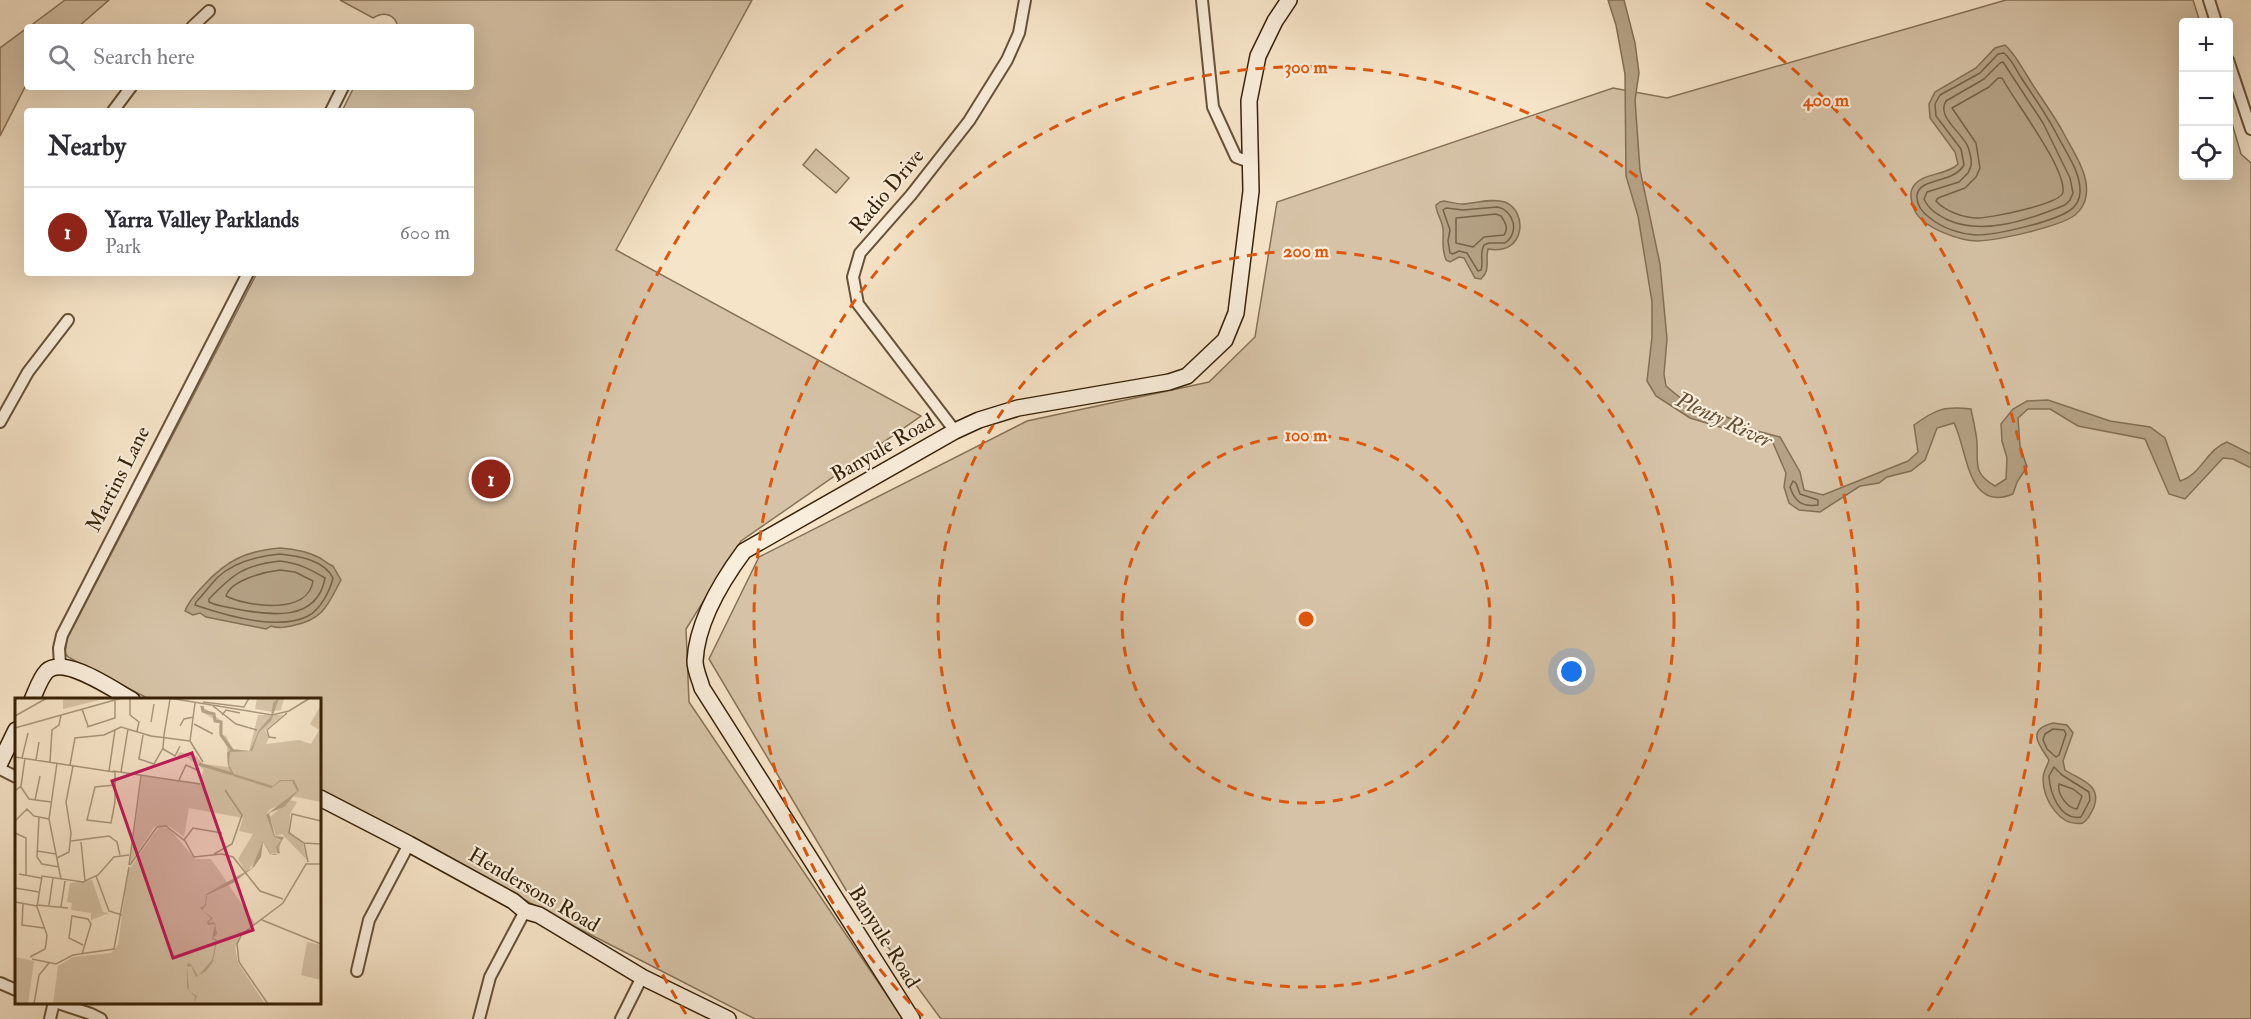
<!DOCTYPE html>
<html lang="en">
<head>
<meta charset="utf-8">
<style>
	body { margin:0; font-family:"IM FELL Double Pica",serif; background:#f7f7f7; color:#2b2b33 }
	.controls { position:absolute; right:18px; top:18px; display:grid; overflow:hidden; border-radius:6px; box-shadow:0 6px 24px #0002 }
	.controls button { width:54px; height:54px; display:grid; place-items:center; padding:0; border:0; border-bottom:2px solid #e1e1e2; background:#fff; color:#2b2b33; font:30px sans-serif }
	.you { position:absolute; left:1572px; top:672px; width:21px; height:21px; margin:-15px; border:4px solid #fff; border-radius:50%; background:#1a73e8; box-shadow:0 0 0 9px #1a73e833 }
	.badge { display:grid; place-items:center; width:39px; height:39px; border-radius:50%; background:#8f2418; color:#fff; font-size:20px; font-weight:700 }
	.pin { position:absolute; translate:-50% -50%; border:3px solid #fff; box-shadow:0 2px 6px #0006 }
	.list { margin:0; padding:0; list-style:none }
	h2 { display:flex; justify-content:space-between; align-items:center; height:78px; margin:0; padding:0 24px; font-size:26px }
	h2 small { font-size:20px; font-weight:400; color:#7c7c81 }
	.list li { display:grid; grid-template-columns:39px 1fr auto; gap:18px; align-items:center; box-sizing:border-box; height:90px; padding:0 24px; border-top:2px solid #e1e1e2 }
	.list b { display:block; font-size:22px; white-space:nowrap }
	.list p { margin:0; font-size:20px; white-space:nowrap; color:#7c7c81 }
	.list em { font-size:20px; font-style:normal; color:#7c7c81 }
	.icon { flex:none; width:33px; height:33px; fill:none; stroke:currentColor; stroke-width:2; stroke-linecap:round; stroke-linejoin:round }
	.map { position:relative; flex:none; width:2251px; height:1019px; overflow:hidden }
	.search { position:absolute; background:#fff; box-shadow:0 6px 24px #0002; left:24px; top:24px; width:450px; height:66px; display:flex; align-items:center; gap:15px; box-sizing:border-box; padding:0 21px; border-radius:6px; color:#7c7c81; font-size:22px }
	.panel { position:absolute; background:#fff; box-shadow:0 6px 24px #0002; left:24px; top:108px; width:450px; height:168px; border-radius:6px }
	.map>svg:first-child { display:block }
	.green { fill:#d6c3a7; stroke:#867257; stroke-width:1.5 }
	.water { fill:#b5a286; stroke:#836f53; stroke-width:1.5 }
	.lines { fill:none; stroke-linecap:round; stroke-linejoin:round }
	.shore { stroke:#766246; stroke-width:1.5 }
	.street-casing { stroke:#675237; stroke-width:14 }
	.secondary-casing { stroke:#372207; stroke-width:18 }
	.street { stroke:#f9eddb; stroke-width:10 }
	.secondary { stroke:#f9eddb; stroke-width:15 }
	.ring { fill:none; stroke:#df560c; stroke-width:3; stroke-dasharray:10 8 }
	.labels { text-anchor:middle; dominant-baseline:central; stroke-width:4.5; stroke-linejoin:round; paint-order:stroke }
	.street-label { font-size:21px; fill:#372207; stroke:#f9eddb }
	.water-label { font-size:22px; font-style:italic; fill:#634f33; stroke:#f9eddb }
	.inset-river { fill:none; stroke:#b5a286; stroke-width:3 }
	.inset-road { fill:none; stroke:#aa967b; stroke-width:1.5 }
	.view { fill:#c2185b; fill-opacity:0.15; stroke:#c2185b; stroke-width:3 }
	.inset-edge { fill:none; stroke:#372207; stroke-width:3 }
	.centre { fill:#df560c; stroke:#f9eddb; stroke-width:3 }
	.ring-label { font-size:18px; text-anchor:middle; font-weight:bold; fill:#df560c; stroke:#f9eddb; stroke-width:4.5; stroke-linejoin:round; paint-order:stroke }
</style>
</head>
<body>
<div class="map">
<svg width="2251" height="1019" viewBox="0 0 2251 1019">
	<rect width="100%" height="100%" fill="#f6e4c8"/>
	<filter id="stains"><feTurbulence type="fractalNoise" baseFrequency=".00333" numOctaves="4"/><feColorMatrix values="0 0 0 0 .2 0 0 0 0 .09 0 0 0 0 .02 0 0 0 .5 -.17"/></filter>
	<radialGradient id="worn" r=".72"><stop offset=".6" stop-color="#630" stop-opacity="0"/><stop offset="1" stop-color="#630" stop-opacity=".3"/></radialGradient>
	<g class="green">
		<path d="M65,0H109L78,27H29Z"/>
		<path d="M340,0H752L616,250L921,416L741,541L686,629L689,702L903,1019H755L566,922L320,790V700L149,699L68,657L65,653L67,639L257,273H471V111H342L354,87H471V27H398C395,14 384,11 373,18Z"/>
		<path d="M2006,0H2193L2200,22H2184V176H2228L2229,113L2241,154L2251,163V1019H941L846,890L709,659L759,557L1027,421L1209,382L1255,337L1277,202L1613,88L1667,98Z"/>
		<path d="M27,28V83L0,136V48Z"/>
		<path d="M816,149L849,178L836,193L803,165Z"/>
	</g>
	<g class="water">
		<path d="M1608,0H1624L1635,43L1639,73L1635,100L1640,170L1660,264L1667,339L1664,374L1666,386L1683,400L1714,411L1757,431L1780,437L1800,472L1804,490L1823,495L1908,461L1918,452L1914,425C1936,409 1944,406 1971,409C1973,420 1976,431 1977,442C1978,465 1973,473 1995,486L2006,479L2007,458L2002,441L2001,424L2013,409L2027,401L2048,400L2110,421L2150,427L2165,438L2180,481C2201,475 2207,449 2227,442L2251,454V468L2233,459L2223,458L2185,499L2169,494L2145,439L2078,426L2050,409H2028L2018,418L2020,446L2027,467L2017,482L2013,494C1967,513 1968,451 1954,423L1937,428L1925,460L1911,471L1887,477L1879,483L1860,486L1820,512L1799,510L1789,503L1784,487L1786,473L1773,443L1690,418L1656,396L1647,381L1652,337V302L1638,216L1626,176L1625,74L1616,25Z"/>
		<path d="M2005,45C2015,54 2019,63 2026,74C2038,94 2052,112 2063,132C2072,150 2090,174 2086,196C2085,203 2081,210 2075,215C2059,227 1999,240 1978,241C1960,241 1923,228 1915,211C1912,204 1909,196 1912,189C1919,172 1947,176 1958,164L1955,152L1930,118L1929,104L1935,92L1976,68L1995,48Z"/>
		<path d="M1444,201C1450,202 1456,204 1463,204C1476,203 1492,198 1505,202C1528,211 1526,256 1488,249C1485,261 1491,270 1481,279L1475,278L1464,258L1459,257L1450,262L1446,260C1441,247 1444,242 1443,230C1443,221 1436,214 1436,205L1440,202Z"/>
		<path d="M280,548C294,549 307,551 320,558C325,561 328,564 333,566L341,580C328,604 324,619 295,625C287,627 279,629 271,626L266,629L206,617L200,613L193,615L185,611C189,600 196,594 204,585C227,560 246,551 280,548Z"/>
		<path d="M2053,723L2067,725L2073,733L2063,761L2065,770C2080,780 2102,784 2094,807C2091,813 2089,819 2083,823C2060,828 2043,799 2043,779C2043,772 2047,767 2049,760C2040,746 2025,730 2053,723Z"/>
	</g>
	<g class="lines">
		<g class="shore">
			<path d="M2004,53C2013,61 2016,70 2022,79C2034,97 2046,114 2056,133C2065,151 2081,172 2080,192C2080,199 2076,207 2069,211C2052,222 1997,235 1976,235C1960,234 1942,228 1930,218C1922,212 1916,205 1917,195C1920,177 1953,184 1964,165L1961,149L1936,116L1935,104L1940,95L1980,73L1998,54Z"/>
			<path d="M2003,62L2043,123L2070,178L2073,193L2070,200L2065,205C2031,219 1984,236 1948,220C1938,215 1929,210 1924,199L1927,192L1959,182L1968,173L1971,166C1972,160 1970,153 1968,147C1962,132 1936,117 1946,101L1984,79L2000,63Z"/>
			<path d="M1998,78H2002C2015,102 2066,168 2063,192C2062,204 1990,218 1978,218C1963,218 1945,211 1936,201L1938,198L1965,188L1976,177L1980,168L1976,143L1952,108L1989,87Z"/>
			<path d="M1497,207C1514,210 1520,233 1505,243H1489L1484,245C1479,254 1484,261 1481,270L1478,271L1467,253L1459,251L1453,254L1450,253L1448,241L1450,230L1443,210L1446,208L1463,210Z"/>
			<path d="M1496,214L1501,216C1505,222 1509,228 1504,235L1484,237L1473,247L1456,243V218Z"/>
			<path d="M1793,481L1796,483L1800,494L1818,500V505C1802,507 1795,502 1790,487Z"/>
			<path d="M280,554C299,556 324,560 333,578C330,591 320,610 308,616C279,631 224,615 195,605L196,602C204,594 210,585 218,577C234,562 259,556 280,554Z"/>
			<path d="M280,561C298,563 310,569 325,578C317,623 269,615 236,609C227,607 217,606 209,602V599C233,574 244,565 280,561Z"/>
			<path d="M280,570L295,572L313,581C308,615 248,607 226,596C231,580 264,572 280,570Z"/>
			<path d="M2053,729L2064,730L2066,734L2059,755L2056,757L2047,749L2043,740L2045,734Z"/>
			<path d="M2054,767L2062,775L2089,792L2090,800L2081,817C2060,821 2050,793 2049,776Z"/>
			<path d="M2059,784L2073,789L2082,796L2077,809C2067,808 2057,794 2059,784Z"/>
		</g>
		<g class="street-casing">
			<g id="street">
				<path d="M1202,0L1213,107L1236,157L1252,163"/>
				<path d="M2209,0L2216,22"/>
				<path d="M192,27L209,11"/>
				<path d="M2228,60L2251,129"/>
				<path d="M113,111L131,87"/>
				<path d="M331,111L343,87"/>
				<path d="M0,422L28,372L68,320"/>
				<path d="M955,431L858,304L853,277L860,253L911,195L969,121L1007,60L1019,33L1025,0"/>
				<path d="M60,665L59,648L62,635L248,273"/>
				<path d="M0,769L16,777"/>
				<path d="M357,971L369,920L409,844"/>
				<path d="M0,983L16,990"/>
				<path d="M55,1002L91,1014L101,1019"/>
				<path d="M50,1019L54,1002"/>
				<path d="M479,1019L490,977L525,911"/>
				<path d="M621,1019L642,977"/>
			</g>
		</g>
		<g class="secondary-casing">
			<g id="secondary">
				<path d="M32,700C36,691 40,678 47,671C64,655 114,690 132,700"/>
				<path d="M0,763L16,730"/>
				<path d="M320,798L409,844L513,901L525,911L539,915L642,977L728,1019"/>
				<path d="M912,1019L702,688C700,680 695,670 695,661C697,621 721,582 744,551L955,431L979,420L1018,408L1169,382L1187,376L1225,340L1236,313L1251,191L1249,101L1258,56L1275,21L1289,0"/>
			</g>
		</g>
		<use href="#street" class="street"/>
		<use href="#secondary" class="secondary"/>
	</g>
	<g class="ring">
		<circle cx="1306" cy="619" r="184"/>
		<circle cx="1306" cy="619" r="368"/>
		<path d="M923 1016A552 552 0 1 1 1689 1016"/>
		<path d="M686 1014A735 735 0 0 1 906 3M1706 3A735 735 0 0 1 1926 1014"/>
	</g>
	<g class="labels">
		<g class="street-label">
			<text transform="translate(887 191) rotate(-50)">Radio Drive</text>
			<text transform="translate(883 448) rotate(-30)">Banyule Road</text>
			<text transform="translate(118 479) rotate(-63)">Martins Lane</text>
			<text transform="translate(534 890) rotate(30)">Hendersons Road</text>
			<text transform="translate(884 937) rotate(58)">Banyule Road</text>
		</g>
		<g class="water-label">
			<text transform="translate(1724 420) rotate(25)">Plenty River</text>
		</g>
	</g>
	<g transform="translate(15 698)">
		<rect width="306" height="306" fill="#f6e4c8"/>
		<path d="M48,0H93L48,11ZM242,0L264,1L269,0L266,12L259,13L258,5L257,14L240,11ZM185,7L207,23V37L211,38L218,52L234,53L243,17H268L250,32L254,40L251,46L284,42L296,46L304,32L295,26L306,7V104L276,98L269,106L255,111L251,117L259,139L266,143L264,155L256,156L248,143L245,158L231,175L223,161L238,136L224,133L228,120L174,110L169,139L154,128H140L115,166L127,78L186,85L188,71L173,60L162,58L165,54L182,59L188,66L213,69L212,49L204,34L205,25L187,14ZM275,102L282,104L275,116L274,133L287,143L292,162L267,136L261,138L255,119ZM144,129L154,130L180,161H196L240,225L226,236L220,249L223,265L250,306H38L43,268L58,259L96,255L103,247L113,173ZM77,182L88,214L94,215L76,222V215L56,212L57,205L52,204L55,185ZM292,244L306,247V282L286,277ZM0,259L19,263L13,306H0Z" fill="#d6c3a7"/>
		<path d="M264,0L256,23L244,34L237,53L215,54L214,67L219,76L258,88L265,82H279L284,92L269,109L254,115L260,138L269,139L263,149L265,155L260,157L255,156L248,144L246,159L239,169L218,185L192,197L191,207L187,212L198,220L193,225L198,224L200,225L202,236L198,240L202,242L198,264L191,273L181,279L176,268L172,269L174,293L182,298L179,306L180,299L172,290V266L175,265L183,278L197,262L201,243L197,241L200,226L193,227L192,224L196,220L185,210L190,207L191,196L237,170L248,143L256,156H263L261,149L266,142L259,139L251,117L282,93L277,83H266L256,90L221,79L217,77L213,67L212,55L217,51L235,53L244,32L256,18L258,5Z" fill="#b5a286"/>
		<path class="inset-river" d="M187,8L188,13L199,16L200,23L206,24V37L217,52M184,66L217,76"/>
		<path class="inset-road" d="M115,0V17L124,24L122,33M154,0L257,17L274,13L295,0M188,4L229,9L234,0M180,5L175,43L188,64M198,8L221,26L242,32M67,11L73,28M207,17L211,12L225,15M0,18L32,0M136,24L139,6M179,26L198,36M165,28L169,21L179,19M72,29L100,20V2M0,30L107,0M128,37L124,61L139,66L148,50L149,37M149,37L155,1M261,40L254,39L252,32L272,15M148,51L160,58L165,48M0,59L99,74M7,60L13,35M21,62L24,44M35,64L37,32L44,27L46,17M42,65L34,121L46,181M55,67L60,40L89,37L106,29L136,38L175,43M94,73L100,32M98,73L185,86M106,74L113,31M164,82L171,67L182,72M100,87L80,89L72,122L96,125L100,104V74M6,89L14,101L36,104M0,93L6,88L10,60M20,102L25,78M24,119L22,159L27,166L44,169M0,123L12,111L19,118L34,121M0,135L11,140V178M169,142L178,130L207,135M56,143L94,138L102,144L105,157M66,144L70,183M289,145L274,135L277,116L306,123M22,153L41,156M199,156L217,146L227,117L210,92M42,160L54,154L56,135L51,104L58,68M293,164L289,145L306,146M114,167L126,78M115,167L142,129L151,128L170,143L179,159L207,156L218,159L245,193L268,201M4,176L26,180M81,178L94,213L107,217M0,190L24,194M0,204L22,208M8,206L7,227L29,230M22,207L53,210M34,207L38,180M46,209L50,183M247,222L306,246M67,256L76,226L73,221L57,218L54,240L68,247M15,259L30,251L31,246L32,237L22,209L27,178L68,184L83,177L99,159L114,157M17,261L41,266L58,257L99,251L114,169M19,306L24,277L34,265M253,306L224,264L222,246L227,236L268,205L291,166H306"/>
		<path class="view" d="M177,55L238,232L158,260L97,83Z"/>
		<rect width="306" height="306" class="inset-edge"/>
	</g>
	<circle cx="1306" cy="619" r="9" class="centre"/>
	<g class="ring-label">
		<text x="1306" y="73">300 m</text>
		<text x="1826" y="106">400 m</text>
		<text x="1306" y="257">200 m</text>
		<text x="1306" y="441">100 m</text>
	</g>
	<rect width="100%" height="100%" filter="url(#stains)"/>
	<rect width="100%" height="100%" fill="url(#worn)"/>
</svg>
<div class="controls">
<button>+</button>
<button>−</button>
<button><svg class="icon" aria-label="locate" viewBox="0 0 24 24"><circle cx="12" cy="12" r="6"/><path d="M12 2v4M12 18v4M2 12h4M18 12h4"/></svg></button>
</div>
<div class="you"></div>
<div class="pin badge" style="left:491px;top:479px">1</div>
<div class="search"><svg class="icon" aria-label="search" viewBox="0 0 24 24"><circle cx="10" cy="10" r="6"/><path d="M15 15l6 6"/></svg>Search here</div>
<section class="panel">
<h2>Nearby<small></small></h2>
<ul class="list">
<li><span class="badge">1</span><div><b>Yarra Valley Parklands</b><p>Park</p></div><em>600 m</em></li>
</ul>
</section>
</div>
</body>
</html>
